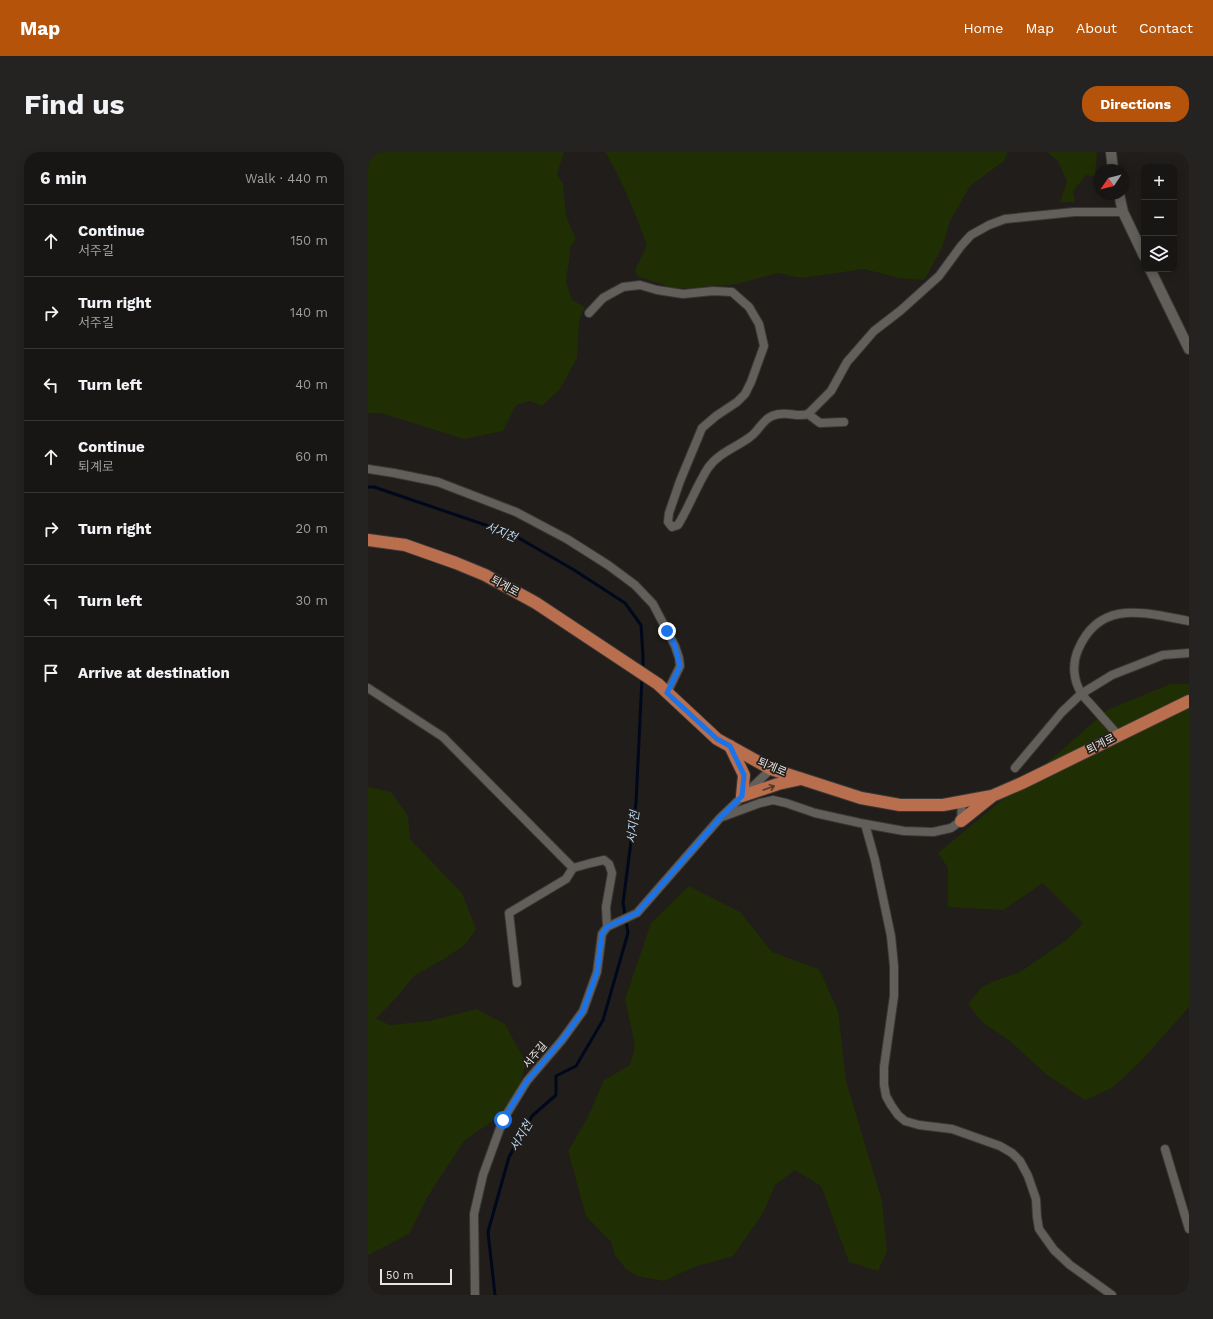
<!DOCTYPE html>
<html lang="en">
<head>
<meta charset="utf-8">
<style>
	body { margin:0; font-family:"Work Sans","Noto Sans KR",sans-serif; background:#252322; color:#f1f3f6 }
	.controls { position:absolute; right:12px; top:12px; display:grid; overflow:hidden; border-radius:8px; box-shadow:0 2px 10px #0003 }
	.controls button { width:36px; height:36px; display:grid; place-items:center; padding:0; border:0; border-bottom:1px solid #363534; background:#181614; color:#f1f3f6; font:20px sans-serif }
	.compass { position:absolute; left:725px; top:12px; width:36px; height:36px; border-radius:50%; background:#181614; box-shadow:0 2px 10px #0003; rotate:235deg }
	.scale { position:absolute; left:12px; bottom:10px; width:72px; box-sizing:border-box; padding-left:4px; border:2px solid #e8e6e4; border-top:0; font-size:11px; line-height:14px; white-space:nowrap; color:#e8e6e4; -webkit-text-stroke:3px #201d1a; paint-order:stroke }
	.stop { position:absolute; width:12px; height:12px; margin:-9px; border:3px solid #1a73e8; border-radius:50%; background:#fff }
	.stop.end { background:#1a73e8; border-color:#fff; box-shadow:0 1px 4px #0008 }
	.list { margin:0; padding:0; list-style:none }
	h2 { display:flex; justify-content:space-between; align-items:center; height:52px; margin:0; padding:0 16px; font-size:17px }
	h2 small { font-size:13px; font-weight:400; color:#9f9fa0 }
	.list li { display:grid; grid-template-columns:26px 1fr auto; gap:12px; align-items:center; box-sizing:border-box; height:72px; padding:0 16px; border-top:1px solid #363534 }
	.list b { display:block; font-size:15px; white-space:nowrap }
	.list p { margin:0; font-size:13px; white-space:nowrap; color:#9f9fa0 }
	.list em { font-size:13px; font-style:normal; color:#9f9fa0 }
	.icon { flex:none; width:22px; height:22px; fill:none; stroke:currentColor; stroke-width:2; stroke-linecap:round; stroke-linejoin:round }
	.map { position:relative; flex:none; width:821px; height:1143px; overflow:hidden; border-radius:16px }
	header { display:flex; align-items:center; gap:24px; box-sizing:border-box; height:56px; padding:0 20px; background:#b45309; color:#fff }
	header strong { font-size:19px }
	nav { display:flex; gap:22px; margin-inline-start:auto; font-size:14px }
	.intro { display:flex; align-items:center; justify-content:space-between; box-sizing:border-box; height:96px; padding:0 24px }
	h1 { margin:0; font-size:28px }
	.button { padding:10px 18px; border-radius:16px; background:#b45309; color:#fff; font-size:14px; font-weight:700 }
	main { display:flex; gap:24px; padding:0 24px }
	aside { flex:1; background:#181614; border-radius:16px; box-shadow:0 2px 10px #0003 }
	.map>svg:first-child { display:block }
	.green { fill:#202e04 }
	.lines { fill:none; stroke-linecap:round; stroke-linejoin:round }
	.stream { stroke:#00081b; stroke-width:3 }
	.minor-casing { stroke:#3a3836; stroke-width:10 }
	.tertiary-casing { stroke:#3a3836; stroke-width:12 }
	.primary-casing { stroke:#3a3836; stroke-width:14 }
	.minor { stroke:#625f5b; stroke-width:8 }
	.tertiary { stroke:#625f5b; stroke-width:10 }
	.primary { stroke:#b96e4d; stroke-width:12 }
	.oneway { stroke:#56392c }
	.route { stroke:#1a73e8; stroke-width:5 }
	.labels { text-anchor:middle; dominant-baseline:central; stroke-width:3.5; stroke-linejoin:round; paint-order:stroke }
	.street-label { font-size:11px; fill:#e8e6e4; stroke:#201d1a }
	.water-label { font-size:12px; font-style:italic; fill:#bed9f3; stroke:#201d1a }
</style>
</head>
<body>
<header>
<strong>Map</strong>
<nav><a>Home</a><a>Map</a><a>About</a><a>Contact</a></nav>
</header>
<div class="intro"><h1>Find us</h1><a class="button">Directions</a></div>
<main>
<aside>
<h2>6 min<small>Walk · 440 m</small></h2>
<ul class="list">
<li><svg class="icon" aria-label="ahead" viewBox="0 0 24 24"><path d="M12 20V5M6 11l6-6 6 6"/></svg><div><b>Continue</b><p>서주길</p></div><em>150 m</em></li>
<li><svg class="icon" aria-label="right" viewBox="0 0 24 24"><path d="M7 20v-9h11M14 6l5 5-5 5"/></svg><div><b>Turn right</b><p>서주길</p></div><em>140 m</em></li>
<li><svg class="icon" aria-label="left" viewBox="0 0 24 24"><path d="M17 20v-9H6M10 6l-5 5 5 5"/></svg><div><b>Turn left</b></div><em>40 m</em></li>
<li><svg class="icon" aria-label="ahead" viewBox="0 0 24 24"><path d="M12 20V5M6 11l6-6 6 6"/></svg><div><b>Continue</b><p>퇴계로</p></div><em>60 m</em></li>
<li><svg class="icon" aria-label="right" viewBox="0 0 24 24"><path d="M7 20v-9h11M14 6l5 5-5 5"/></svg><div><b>Turn right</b></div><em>20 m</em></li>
<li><svg class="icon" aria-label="left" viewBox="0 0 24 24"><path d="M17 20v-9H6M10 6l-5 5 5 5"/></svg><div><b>Turn left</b></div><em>30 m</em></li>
<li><svg class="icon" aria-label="arrive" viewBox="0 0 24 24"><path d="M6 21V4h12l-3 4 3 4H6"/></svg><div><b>Arrive at destination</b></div></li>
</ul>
</aside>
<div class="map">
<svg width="821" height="1143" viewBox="0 0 821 1143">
	<rect width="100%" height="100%" fill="#201d1a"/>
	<g class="green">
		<path d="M0,0H196L189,22L195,32L198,64L208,87L203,93L198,130L204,148L217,155L213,163L211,170L209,206L192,237L174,254L162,249L148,253L135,279L96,287L13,261H0Z"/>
		<path d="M237,0H640L636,9L602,34L582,69L574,96L556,128L531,126L496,117L433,126L410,121L369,132L308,137L269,124L267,118L279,93C267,61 255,29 237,0Z"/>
		<path d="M679,0H729L727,25L718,23L705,39L707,50H692L699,29L690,9Z"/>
		<path d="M802,532H821V855L774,908L744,936L717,948L679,923L642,889L614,870L600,852L613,836L626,829L652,820L701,786L715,771L675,731L635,758L580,755V716L570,701L694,598L739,558Z"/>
		<path d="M0,635L23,640L40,664L42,687L94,741L108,777L98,792L76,807L46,824L27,847L8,867L22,873L61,869L108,857L137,872L158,911L149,944L123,970L96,989L60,1044L41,1082L0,1103Z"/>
		<path d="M321,734L372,760L404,800L451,817L470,859L478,929L514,1049L519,1100L510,1119L481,1110L453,1034L427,1018L407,1033L395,1061L365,1104L326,1115L296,1129L269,1124L258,1117L247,1103L243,1090L218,1064L200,999L219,967L236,928L262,913L267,894L257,847L283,771Z"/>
	</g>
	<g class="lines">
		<g class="stream">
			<path d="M0,335H6L144,382L206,418L257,451L273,473L275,504V518"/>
			<path d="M127,1143L120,1080L141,1005L164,964L188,943V924L208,914L235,868L260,781L255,751L268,651L274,526"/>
		</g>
		<g class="minor-casing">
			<g id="minor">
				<path d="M221,161L235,146L255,135L272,133L289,138L315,142L345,139L364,140L381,155L391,172L396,194L383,230L377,242L369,250L348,264L334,276L312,329L301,361L300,370L304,375L310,373C321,355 329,333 340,316C350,301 369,295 382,285C391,279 394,268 404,264C418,258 429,266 440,262L452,271L476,270"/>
				<path d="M440,262L463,239L479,210L493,194L506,179L532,159L571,124L593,94L603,83L621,73L637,67L706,60H755"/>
				<path d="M0,317L26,321L70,330L148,360L199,387L240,413L267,433L285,452L307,494L311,506L312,514L299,541"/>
				<path d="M0,536L75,585L205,716"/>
				<path d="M750,583C742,574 734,565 726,556C722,551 717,547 714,542C705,529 704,512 710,498C732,446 777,461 821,469"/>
				<path d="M647,616L694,560L713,542L744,523L795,503L821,501"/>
				<path d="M354,665L392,651L405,648L418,651L447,661L492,671L536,679L565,680L583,676L593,669L594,650"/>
				<path d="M497,672L507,708L523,784L526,814V844L516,915V933L518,944L523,953L530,963L537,969L551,973L584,977L632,994L644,1001L652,1009L660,1024L668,1047L669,1065L671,1077L686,1098L702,1113L744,1143"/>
				<path d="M149,831L141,761L198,727L205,716L223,711L236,708L241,712L244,721L238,755L239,775L269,761L352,666L403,617"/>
				<path d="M797,997L821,1077"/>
				<path d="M107,1143L106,1062L115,1023L135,968L159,929L194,888L215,859L229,820L234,782L239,775"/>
			</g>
		</g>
		<g class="tertiary-casing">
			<g id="tertiary">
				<path d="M743,0L745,18"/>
				<path d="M751,42L755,60L776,104"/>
				<path d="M782,117L821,197"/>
			</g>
		</g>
		<g class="primary-casing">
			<g id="primary">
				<path d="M0,388L37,393L88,411L117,423L168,451L290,532L349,587L403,617L493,646L532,653H575L624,644L654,631L821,549"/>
				<path d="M362,594L376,623L374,644L410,632L433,627"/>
				<path d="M593,669L623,645"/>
			</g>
		</g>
		<use href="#minor" class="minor"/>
		<use href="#tertiary" class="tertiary"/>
		<use href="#primary" class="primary"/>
	</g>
	<defs><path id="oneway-shaft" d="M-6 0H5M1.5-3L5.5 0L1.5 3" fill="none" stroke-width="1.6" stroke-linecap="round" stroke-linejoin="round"/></defs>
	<use class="oneway" href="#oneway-shaft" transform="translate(401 636) rotate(-20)"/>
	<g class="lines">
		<path class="route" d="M135,968L159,929L194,888L215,859L229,820L234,782L239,775L269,761L352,666L374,644L376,623L362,594L349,587L299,541L312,514L307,494L299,479"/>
	</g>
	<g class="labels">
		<g class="street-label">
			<text transform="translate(137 434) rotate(29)">퇴계로</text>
			<text transform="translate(733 592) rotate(-27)">퇴계로</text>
			<text transform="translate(404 615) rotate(23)">퇴계로</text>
			<text transform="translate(167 903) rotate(-50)">서주길</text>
		</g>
		<g class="water-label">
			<text transform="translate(133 380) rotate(22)">서지천</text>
			<text transform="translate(265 675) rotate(-83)">서지천</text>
			<text transform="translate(153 984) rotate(-60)">서지천</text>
		</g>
	</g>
</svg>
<div class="controls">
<button>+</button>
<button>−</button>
<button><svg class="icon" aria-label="layers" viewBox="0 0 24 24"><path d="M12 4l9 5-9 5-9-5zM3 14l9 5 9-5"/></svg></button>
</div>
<svg class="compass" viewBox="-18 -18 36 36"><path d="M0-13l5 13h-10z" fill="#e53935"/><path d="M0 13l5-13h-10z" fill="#9f9fa0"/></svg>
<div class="scale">50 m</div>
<div class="stop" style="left:135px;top:968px"></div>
<div class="stop end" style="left:299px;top:479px"></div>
</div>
</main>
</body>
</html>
